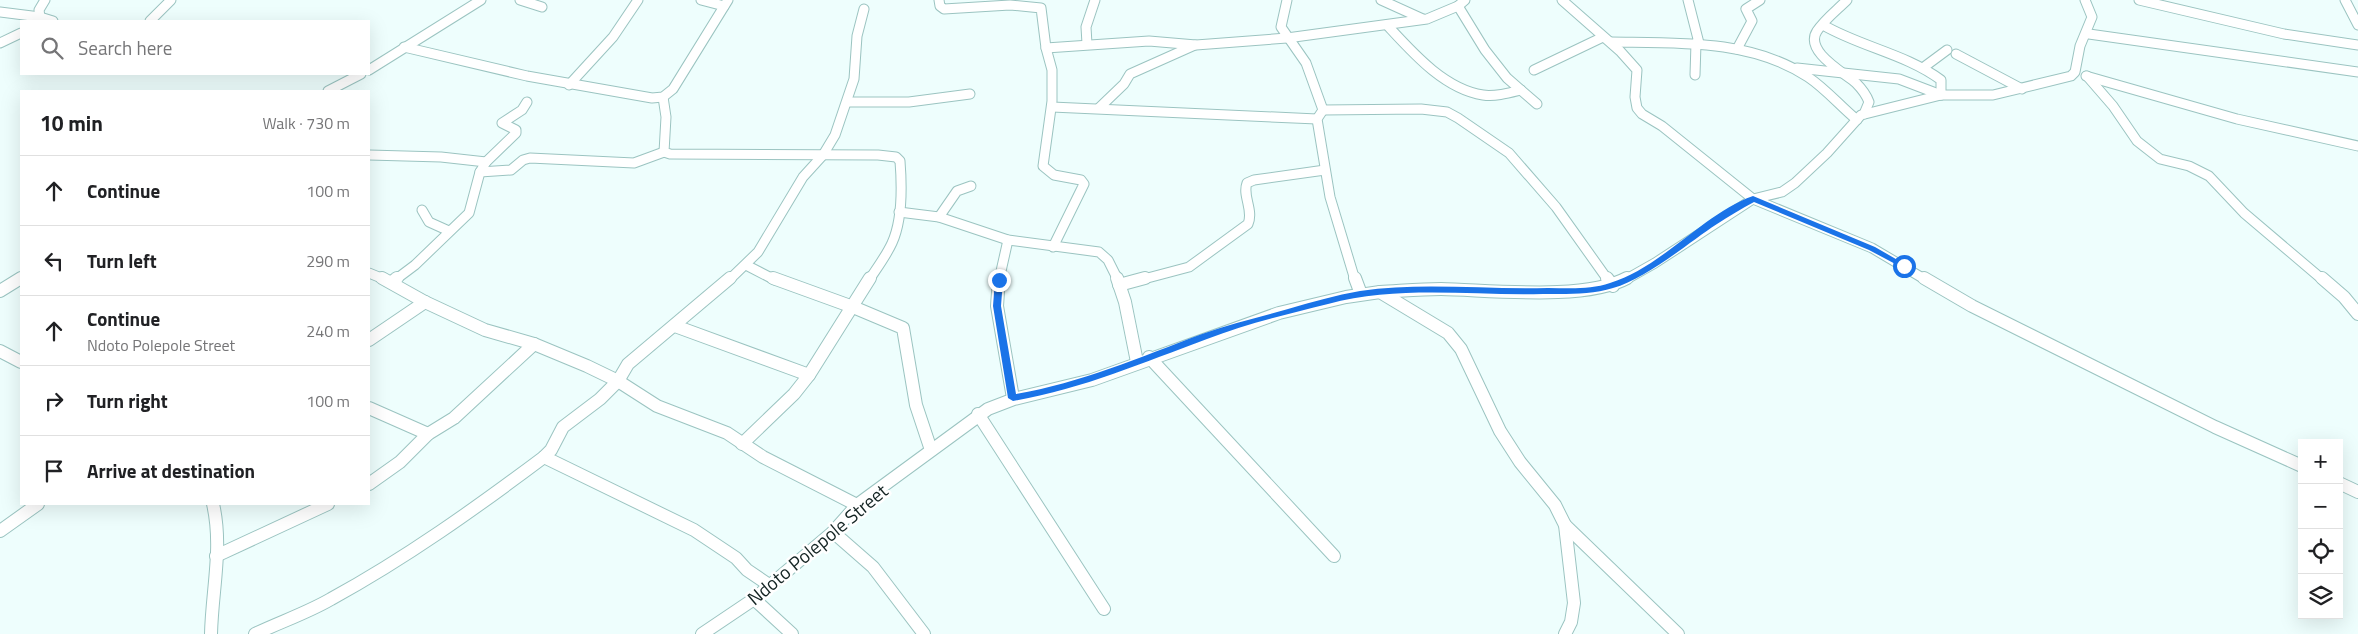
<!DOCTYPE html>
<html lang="en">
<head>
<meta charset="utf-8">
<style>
	body { margin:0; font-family:"Titillium Web",sans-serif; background:#f2f2f2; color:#202124 }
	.controls { position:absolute; right:15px; bottom:15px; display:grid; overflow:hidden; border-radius:0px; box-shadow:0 5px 20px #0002 }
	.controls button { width:45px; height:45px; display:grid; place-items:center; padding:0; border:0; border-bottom:1px solid #e0e0e0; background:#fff; color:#202124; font:25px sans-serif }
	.stop { position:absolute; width:15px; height:15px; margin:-11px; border:4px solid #1a73e8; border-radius:50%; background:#fff }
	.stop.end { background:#1a73e8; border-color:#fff; box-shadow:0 1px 5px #0008 }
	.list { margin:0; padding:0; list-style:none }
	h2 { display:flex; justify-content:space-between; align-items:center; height:65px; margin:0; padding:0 20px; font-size:21px }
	h2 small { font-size:16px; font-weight:400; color:#757577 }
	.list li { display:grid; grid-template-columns:32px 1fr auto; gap:15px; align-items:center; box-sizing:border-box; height:70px; padding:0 20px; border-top:1px solid #e0e0e0 }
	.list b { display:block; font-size:19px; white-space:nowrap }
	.list p { margin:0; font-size:16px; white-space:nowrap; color:#757577 }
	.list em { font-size:16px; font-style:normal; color:#757577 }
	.icon { flex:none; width:28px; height:28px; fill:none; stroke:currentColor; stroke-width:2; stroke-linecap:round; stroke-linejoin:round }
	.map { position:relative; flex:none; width:2358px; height:634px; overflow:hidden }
	.search { position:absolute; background:#fff; box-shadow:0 5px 20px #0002; left:20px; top:20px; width:350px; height:55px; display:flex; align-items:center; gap:12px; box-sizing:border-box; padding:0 18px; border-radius:0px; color:#757577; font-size:19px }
	.panel { position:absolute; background:#fff; box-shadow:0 5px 20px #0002; left:20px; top:90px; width:350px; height:415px; border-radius:0px }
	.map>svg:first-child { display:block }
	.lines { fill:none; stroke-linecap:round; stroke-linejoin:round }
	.minor-far1-casing { stroke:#9bc4c1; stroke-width:11 }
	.minor-casing { stroke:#9bc4c1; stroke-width:14 }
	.minor-far1 { stroke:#fff; stroke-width:9 }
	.minor { stroke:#fff; stroke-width:12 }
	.route { fill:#1a73e8 }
	.labels { text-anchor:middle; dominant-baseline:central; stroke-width:5; stroke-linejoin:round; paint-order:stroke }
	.street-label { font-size:19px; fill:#132322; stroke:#fff }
</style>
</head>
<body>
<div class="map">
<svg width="2358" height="634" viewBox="0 0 2358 634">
	<rect width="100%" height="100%" fill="#eefefd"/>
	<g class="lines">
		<g class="minor-far1-casing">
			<g id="minor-far1">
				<path d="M520,0L542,7"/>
				<path d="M701,0L724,6"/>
				<path d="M939,0L940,6L944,9L1010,5L1041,8L1046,48L1052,70V101L1043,166L1054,175L1081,180L1084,184L1053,247"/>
				<path d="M1287,0L1281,27L1306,63L1323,110L1317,119L1330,197L1355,280"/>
				<path d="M1381,0L1423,19"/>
				<path d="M1562,0L1620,51L1637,70L1635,97L1637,108L1642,114L1662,126L1753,199L1872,248L1926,280"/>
				<path d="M1688,0L1699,43"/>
				<path d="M1847,0C1837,10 1824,20 1817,31C1804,51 1843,72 1856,83C1862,89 1866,94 1869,102L1864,114"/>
				<path d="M2139,0L2284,34L2358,45"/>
				<path d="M2345,0L2358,25"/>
				<path d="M1458,6L1485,50L1507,78L1537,104"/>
				<path d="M0,12L40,17L53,21"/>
				<path d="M36,21L40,17L39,10L45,0"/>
				<path d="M150,21L171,0"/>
				<path d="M1387,25C1412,52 1444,89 1483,95C1495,97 1509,93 1521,90"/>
				<path d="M1823,25C1861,47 1906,54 1941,80V95"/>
				<path d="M2089,34L2358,72"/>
				<path d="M1611,42C1677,43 1751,39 1808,77C1826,89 1840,106 1857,120"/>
				<path d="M0,43L21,33"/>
				<path d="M1087,44L1086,27L1095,0"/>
				<path d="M404,47L527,76L652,98L663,97L673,89L728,0"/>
				<path d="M1046,48L1149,41L1196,45L1287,38L1427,19L1458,6L1465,0"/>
				<path d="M1737,49L1752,21L1746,9L1760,0"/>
				<path d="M1956,54L2022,89"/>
				<path d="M1924,67L1947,50"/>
				<path d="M1797,68L1899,79L1941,95"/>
				<path d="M369,70L481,0"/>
				<path d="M1534,70L1603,37"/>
				<path d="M1695,75L1696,43"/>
				<path d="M2086,76L2237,119L2358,146"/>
				<path d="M2087,76L2113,106L2137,141L2160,159L2189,166L2209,176L2244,213L2323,280"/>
				<path d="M569,85L613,37L638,0"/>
				<path d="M328,91L361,74"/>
				<path d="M663,97L666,117L664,152L670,154L878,155L896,157L900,161C902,186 903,219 892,243C886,256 877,268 869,280"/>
				<path d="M847,102H909L970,94"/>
				<path d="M1052,107L1317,119"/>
				<path d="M1099,108L1124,84L1130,74L1195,45"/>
				<path d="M1323,110L1421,109L1447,112L1458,118L1509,153L1556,207L1608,280"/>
				<path d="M369,155L441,157L486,162"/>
				<path d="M480,172L511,170L523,160L530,158L634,163L664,152"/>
				<path d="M422,210L429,222L449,231"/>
				<path d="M899,212L939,217L1008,240L1099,252L1108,260L1118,280"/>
				<path d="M939,217L957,191L971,186"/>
				<path d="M746,265L775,280"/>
				<path d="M369,273L386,280"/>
				<path d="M19,280L21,278"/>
				<path d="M395,280L415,265L469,213L480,172L486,162L516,133V130L502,123L522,110L527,102"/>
				<path d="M729,280L758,252L803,177L823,155L835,135L854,79L857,36L864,9"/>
				<path d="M999,280L1008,240"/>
				<path d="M1140,280L1189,267L1248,224C1254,210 1242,196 1247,183L1254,180L1325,170"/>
				<path d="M1625,280L1655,263L1753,199L1782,192L1795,183L1827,153L1861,115L1941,95H1993L2071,76L2075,72L2080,46L2092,17L2085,0"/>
			</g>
		</g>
		<g class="minor-casing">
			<g id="minor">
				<path d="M382,278L425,302L485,330L534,344L587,366L618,381L657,406L727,433L763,457L857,505"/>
				<path d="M773,278L853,307L903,328L916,405L931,450"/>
				<path d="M999,278L997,306L1013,398"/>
				<path d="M1117,278L1125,302L1137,362"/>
				<path d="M1355,278L1361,294"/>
				<path d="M1607,278L1613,286"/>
				<path d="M1924,278L1972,306L2215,427L2302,466"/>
				<path d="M2322,278L2344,297L2358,314"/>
				<path d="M392,282L397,278"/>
				<path d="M1119,285L1145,278"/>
				<path d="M0,291L21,278"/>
				<path d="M1380,292C1400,291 1421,289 1441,289C1491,290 1585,301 1627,278"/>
				<path d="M675,326L809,375"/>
				<path d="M369,340L425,302"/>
				<path d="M0,351L21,362"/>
				<path d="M1149,357L1334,556"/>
				<path d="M369,408L428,434"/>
				<path d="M978,414L1104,609"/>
				<path d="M742,444L794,394L809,375L870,278"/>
				<path d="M544,457L694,530L736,558L747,570L769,585"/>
				<path d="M2339,483L2358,492"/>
				<path d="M369,484L400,462L428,434L454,418L534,344"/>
				<path d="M1565,525L1678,634"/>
				<path d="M0,531L38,504"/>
				<path d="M833,532L873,567L924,634"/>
				<path d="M216,556L328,504"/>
				<path d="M754,599L792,634"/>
				<path d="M211,634C212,590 223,547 213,504"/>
				<path d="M255,634C280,622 307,613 331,599C406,558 476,508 544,457L551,450L563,427L600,399L618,381L628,364L730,278"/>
				<path d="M702,634L754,599L833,532L857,505L988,409L1014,399L1092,380L1279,313L1346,297L1380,292L1448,333L1461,349L1500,431L1520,462L1555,505L1565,525L1574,603L1571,622L1565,634"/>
			</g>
		</g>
		<use href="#minor-far1" class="minor-far1"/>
		<use href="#minor" class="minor"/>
	</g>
	<path class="route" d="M1753,196L1875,247L1908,266L1901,267L1869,250L1754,202C1741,209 1729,216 1717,224C1688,243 1646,279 1613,288C1591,295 1567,294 1543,294C1472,296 1398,285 1328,304C1288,314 1246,324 1207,339C1142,363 1082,389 1013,401L1008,398L993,306L995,280L999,277L1003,280L1001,306L1016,394C1081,383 1140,357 1202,334C1230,324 1260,317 1288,309C1312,302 1336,295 1360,291C1422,282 1486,290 1548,288C1568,288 1590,290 1610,283C1662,267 1703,214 1753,196Z"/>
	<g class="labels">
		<g class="street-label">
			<text transform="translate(817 544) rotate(-40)">Ndoto Polepole Street</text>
		</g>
	</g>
</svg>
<div class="controls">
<button>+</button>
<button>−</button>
<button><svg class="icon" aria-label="locate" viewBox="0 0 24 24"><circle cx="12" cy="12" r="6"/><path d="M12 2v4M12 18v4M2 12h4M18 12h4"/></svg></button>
<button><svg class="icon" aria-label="layers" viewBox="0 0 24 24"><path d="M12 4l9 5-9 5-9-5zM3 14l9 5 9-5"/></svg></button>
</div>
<div class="stop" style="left:1904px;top:266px"></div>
<div class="stop end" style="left:999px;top:280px"></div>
<div class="search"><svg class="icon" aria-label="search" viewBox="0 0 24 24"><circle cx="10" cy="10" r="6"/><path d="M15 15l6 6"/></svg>Search here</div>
<section class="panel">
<h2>10 min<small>Walk · 730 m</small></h2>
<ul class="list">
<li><svg class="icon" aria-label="ahead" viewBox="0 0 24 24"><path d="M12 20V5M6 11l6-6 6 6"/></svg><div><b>Continue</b></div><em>100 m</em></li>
<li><svg class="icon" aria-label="left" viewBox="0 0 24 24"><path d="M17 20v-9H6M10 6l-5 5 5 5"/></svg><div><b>Turn left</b></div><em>290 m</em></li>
<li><svg class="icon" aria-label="ahead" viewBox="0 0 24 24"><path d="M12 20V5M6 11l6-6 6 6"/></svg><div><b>Continue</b><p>Ndoto Polepole Street</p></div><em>240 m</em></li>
<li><svg class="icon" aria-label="right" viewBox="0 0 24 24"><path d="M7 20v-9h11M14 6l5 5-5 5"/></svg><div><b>Turn right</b></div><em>100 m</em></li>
<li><svg class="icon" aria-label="arrive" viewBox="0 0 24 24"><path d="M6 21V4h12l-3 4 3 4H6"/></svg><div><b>Arrive at destination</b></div></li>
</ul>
</section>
</div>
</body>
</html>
